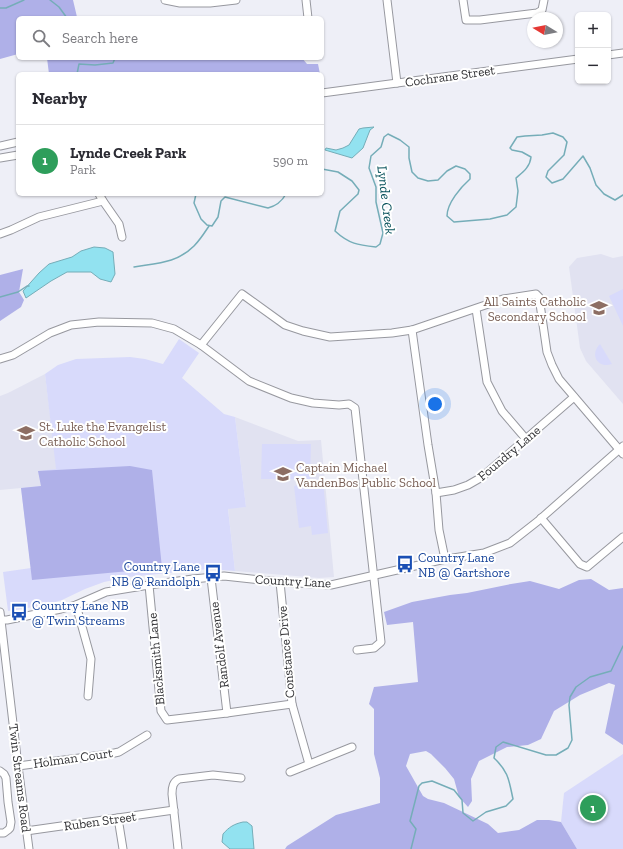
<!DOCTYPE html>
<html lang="en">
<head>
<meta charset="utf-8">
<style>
	body { margin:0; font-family:"Zilla Slab",serif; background:#f7f7f7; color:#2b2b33 }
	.controls { position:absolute; right:12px; top:12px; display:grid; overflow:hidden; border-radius:6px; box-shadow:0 1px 3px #0004 }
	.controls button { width:36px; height:36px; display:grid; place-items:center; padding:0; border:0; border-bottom:1px solid #e1e1e2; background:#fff; color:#2b2b33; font:20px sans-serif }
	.compass { position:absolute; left:527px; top:12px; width:36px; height:36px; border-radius:50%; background:#fff; box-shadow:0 1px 3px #0004; rotate:280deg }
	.you { position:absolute; left:435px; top:404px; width:14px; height:14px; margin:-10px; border:3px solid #fff; border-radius:50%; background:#1a73e8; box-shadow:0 0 0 6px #1a73e833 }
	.badge { display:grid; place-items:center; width:26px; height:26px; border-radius:50%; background:#b45309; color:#fff; font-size:13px; font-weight:700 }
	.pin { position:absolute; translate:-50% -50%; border:2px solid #fff; box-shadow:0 1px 4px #0006 }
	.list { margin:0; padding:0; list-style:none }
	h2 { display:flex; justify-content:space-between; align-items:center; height:52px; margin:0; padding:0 16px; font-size:17px }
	h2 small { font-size:13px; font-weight:400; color:#7c7c81 }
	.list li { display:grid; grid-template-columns:26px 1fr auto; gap:12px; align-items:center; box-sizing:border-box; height:72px; padding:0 16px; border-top:1px solid #e1e1e2 }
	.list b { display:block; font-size:15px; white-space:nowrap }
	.list p { margin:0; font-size:13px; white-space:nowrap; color:#7c7c81 }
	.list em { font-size:13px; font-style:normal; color:#7c7c81 }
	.icon { flex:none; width:22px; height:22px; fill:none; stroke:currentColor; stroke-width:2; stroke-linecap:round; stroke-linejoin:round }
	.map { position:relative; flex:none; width:623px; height:849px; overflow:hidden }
	.search { position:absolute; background:#fff; box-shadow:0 1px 3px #0004; left:16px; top:16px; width:308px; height:44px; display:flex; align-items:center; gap:10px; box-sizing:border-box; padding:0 14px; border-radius:6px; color:#7c7c81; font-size:15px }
	.panel { position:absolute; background:#fff; box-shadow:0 1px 3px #0004; left:16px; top:72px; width:308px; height:124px; border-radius:6px }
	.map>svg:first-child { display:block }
	.built { fill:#e1e2f1 }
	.green { fill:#d8dafb }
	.forest { fill:#afb0e8 }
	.water { fill:#92e2f0; stroke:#75adb8 }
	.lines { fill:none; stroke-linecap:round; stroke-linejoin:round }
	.stream { stroke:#75adb8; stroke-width:1.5 }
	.minor-casing { stroke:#97989f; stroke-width:9 }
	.minor { stroke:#fff; stroke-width:7 }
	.labels { text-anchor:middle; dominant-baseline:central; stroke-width:4; stroke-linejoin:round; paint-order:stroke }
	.street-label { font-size:13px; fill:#313134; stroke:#fff }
	.education-label { font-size:13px; fill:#785e54; stroke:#fff; text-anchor:start }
	.transit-label { font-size:13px; fill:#164399; stroke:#fff; text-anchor:start }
	.water-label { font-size:14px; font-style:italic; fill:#05505a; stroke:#fff }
</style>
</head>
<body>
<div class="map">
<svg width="623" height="849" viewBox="0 0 623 849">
	<rect width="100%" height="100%" fill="#eeeff7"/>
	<g class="built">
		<path d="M601,254L613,258L623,256V404L586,361L580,348L569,267L577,258Z"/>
		<path d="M45,374L57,470L41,486L21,488L0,490V396L8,393Z"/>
		<path d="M235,417L298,441L321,440L334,577L319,578L235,571L228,508L246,507Z"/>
	</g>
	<g class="green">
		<path d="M623,289V326L609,296Z"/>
		<path d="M179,339L199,353L182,378L224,414L235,417L246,507L228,509L235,571L209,569L128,577L104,582L85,589L62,600L46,605L8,611L3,572L31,568L21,488L41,486L38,471L56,469L45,374L58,365L76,359L130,357L145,359L163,364Z"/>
		<path d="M600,344L612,364C598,369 589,355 600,344Z"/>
		<path d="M262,444H311L310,479H261Z"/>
		<path d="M323,481L328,533L312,535L311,526L299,528L294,486Z"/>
		<path d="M623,754V849H577L561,822L564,793Z"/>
	</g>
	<g class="forest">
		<path d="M0,0H73L77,17L78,18H18V54L0,59Z"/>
		<path d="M47,58H302L307,64H318L320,74H49Z"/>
		<path d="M23,269L19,292L24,300L21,307L0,321V275Z"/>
		<path d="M130,466L152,470L162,568L32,580L21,488L41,486L38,471Z"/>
		<path d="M591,579L609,590L623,588V745L605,733L615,685L609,683L580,695L554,711L541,739L528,745L507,747L479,761L471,779L472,801L468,807L459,797L454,779L445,768L431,754L426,751L410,754L406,766L423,796L428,799L444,803L463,812L488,824L498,833L519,830L537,820H549L561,822L577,849H285L287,846L336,815L380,803V778L374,754V709L369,704L374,687L418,682L413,622L387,625L384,612L412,602L450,595L467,593L511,584L530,581L559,589L579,580Z"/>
	</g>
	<g class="water">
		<path d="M374,127L370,130L363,148L352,158L325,150L326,148L336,150L343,148L349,145L359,129L363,128Z"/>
		<path d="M94,247L105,248L113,252L115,274L111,282L100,279L91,272H67L51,281L26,298L23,291L39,273L49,264L72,257L81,251Z"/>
		<path d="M243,822H247L252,826L254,849H230L222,842L223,834C229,827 234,824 243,822Z"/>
	</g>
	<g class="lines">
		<g class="stream">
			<path d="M50,0L59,7L67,18"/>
			<path d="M0,8H6L24,0"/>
			<path d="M77,74L79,64L95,65L113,63L115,58"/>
			<path d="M322,169L338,172L352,181L359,190L358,194L340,211L335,231C349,244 358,245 376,247L380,244L383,233L376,202V187L369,168L371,156L381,147L384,137L388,134L400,140L409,147V158L412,172L418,178L428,181L438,180L447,171L456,166L465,169L470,174V179C461,187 447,203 447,216L454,222L490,219L507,215L516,207L518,191L516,178C523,172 530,167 531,157L522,152L512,150L510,148L517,137L525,136L542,135L553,133L563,137L567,142L564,155L548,171L546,177L552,183L563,179L583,156L590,168L596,185L604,194L615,200L623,195"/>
			<path d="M196,194L194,203L201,219L207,225L212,226L218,217L221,201L225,197L268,208C276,206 282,201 286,194"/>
			<path d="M134,267C158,263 177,263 194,246C200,240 205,232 209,226"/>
			<path d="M0,297L18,292L27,286H29"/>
			<path d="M411,849L416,829L410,821L419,786L422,783L432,781L454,790L462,800L463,813L473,821L486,812L506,806L513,799C509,781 509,772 494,758L496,747L503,742L546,755H556L568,748L572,740L569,705L570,697L576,687L590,677L611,671L623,646"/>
		</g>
		<g class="minor-casing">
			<g id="minor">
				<path d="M165,0L180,3H210L236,0"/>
				<path d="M306,0L308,18"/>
				<path d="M387,0L397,83"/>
				<path d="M463,0L466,20H480L537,13L542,10L544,0"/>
				<path d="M608,55L623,53"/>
				<path d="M322,93L578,59"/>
				<path d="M0,146L18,142"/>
				<path d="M0,158L18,155"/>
				<path d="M99,194L103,201L119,224L122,237"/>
				<path d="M0,234L11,230L39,217L103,201"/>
				<path d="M476,309L487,382L502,411L526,439"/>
				<path d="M412,330L428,445L436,493L439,530L445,559"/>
				<path d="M201,345L242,294L285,325L303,331L330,337L392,333L412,330L503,299L536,294L539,297L547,352L552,365L559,379L623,454"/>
				<path d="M0,359L13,355L50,333L71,325L99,322L152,323L174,329L201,345L249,381L291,398L313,403L339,405L349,404L355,408L381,642L374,648L357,650"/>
				<path d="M436,493L454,490L468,485L482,477L574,397"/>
				<path d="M541,518L580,564L587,567L623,537"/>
				<path d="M211,578L227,713"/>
				<path d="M149,585L161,711L167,720L227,713L292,704L280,582"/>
				<path d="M76,605L91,659L88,696"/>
				<path d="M0,612L18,766L29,849"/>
				<path d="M0,620H7L61,609L76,605L106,592L149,585L193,579L224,576L280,582L331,585L441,560L484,553L510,543L538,521L623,446"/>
				<path d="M292,704L309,764"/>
				<path d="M18,766L110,754L119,752L147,735"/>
				<path d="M0,771L4,774L6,778L8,802L11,822L10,828L8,830L4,833H0"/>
				<path d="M290,772L352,747"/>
				<path d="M118,818L123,849"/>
				<path d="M26,831L174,810"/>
				<path d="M178,849L172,794C172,787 173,782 179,779L213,775L241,778"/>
			</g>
		</g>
		<use href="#minor" class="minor"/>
	</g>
	<defs>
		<g id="school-bare" transform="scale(1.38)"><path d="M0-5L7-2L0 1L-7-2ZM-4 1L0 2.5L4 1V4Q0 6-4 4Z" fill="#8d6e63" stroke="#fff" stroke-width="2.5" paint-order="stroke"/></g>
		<g id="bus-bare" transform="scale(1.38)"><path d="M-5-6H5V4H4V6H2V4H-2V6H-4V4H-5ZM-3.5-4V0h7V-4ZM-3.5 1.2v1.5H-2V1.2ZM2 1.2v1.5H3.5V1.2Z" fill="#1a4fb4" stroke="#fff" stroke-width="2.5" paint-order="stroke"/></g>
	</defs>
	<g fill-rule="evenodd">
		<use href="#school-bare" x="599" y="308"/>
		<use href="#school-bare" x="26" y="433"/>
		<use href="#school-bare" x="283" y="474"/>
		<use href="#bus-bare" x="405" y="564"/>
		<use href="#bus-bare" x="213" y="573"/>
		<use href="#bus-bare" x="19" y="612"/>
	</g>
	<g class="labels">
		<g class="street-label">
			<text transform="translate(450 76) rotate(-8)">Cochrane Street</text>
			<text transform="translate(509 453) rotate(-40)">Foundry Lane</text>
			<text transform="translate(293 581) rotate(3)">Country Lane</text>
			<text transform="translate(219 645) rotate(-97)">Randolf Avenue</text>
			<text transform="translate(286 652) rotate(-95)">Constance Drive</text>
			<text transform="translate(156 659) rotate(-95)">Blacksmith Lane</text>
			<text transform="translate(73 758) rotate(-8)">Holman Court</text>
			<text transform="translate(20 778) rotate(83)">Twin Streams Road</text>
			<text transform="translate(100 821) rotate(-8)">Ruben Street</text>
		</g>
		<g class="education-label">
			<text x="586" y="301" text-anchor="end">All Saints Catholic<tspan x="586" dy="15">Secondary School</tspan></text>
			<text x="39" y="426">St. Luke the Evangelist<tspan x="39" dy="15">Catholic School</tspan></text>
			<text x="296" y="467">Captain Michael<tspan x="296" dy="15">VandenBos Public School</tspan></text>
		</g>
		<g class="transit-label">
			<text x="418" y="557">Country Lane<tspan x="418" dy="15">NB @ Gartshore</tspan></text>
			<text x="200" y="566" text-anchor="end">Country Lane<tspan x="200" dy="15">NB @ Randolph</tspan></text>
			<text x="32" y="605">Country Lane NB<tspan x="32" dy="15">@ Twin Streams</tspan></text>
		</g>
		<g class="water-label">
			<text transform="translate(386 200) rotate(83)">Lynde Creek</text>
		</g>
	</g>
</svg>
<div class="controls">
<button>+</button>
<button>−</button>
</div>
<svg class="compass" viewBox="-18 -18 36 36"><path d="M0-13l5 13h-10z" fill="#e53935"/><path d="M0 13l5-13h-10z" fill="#7c7c81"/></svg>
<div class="you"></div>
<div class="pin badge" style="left:593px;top:808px;background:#2e9e5b">1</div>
<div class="search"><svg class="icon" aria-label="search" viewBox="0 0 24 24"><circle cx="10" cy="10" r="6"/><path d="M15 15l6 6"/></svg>Search here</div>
<section class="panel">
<h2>Nearby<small></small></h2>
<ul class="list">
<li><span class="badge" style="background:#2e9e5b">1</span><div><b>Lynde Creek Park</b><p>Park</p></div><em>590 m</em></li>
</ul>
</section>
</div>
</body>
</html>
